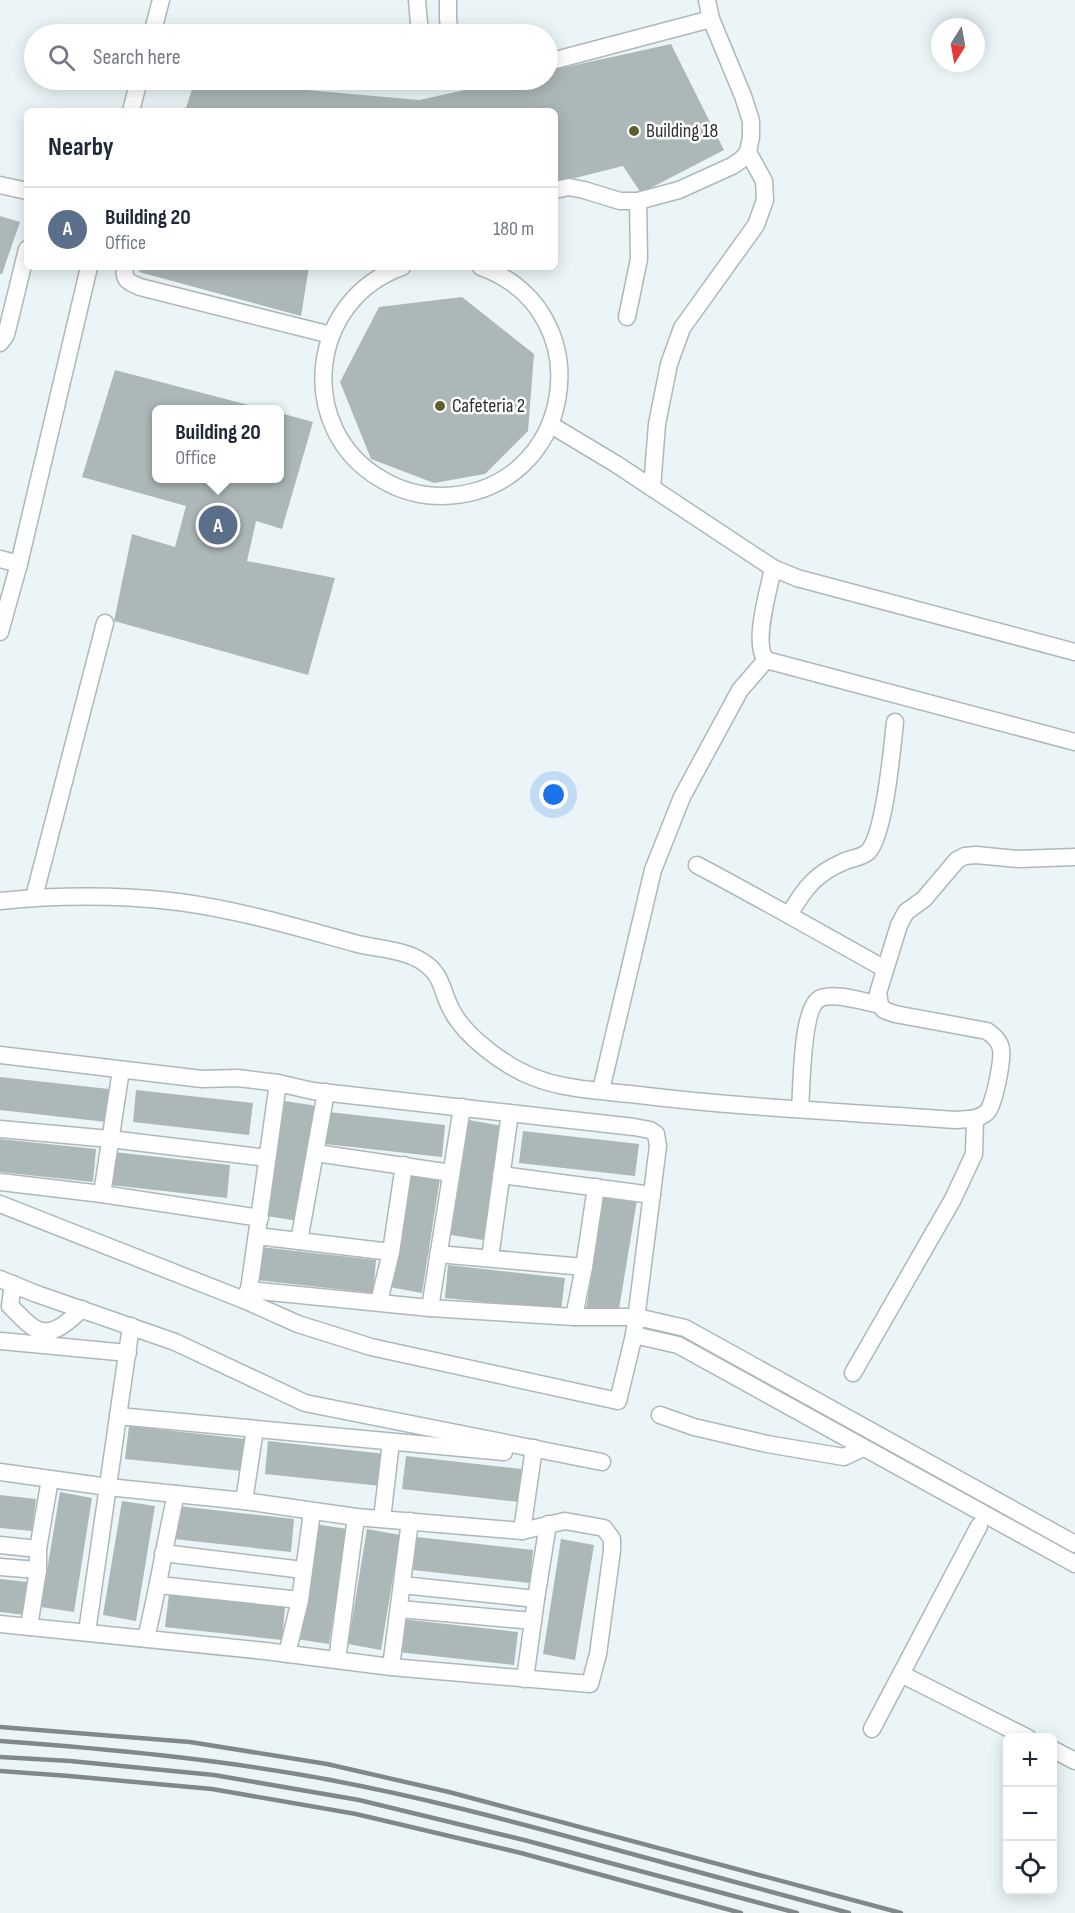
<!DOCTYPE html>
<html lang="en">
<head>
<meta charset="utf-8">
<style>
	body { margin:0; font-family:"Sofia Sans Condensed",sans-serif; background:#f2f2f3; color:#1f2937 }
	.controls { position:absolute; right:18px; bottom:18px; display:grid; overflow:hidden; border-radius:9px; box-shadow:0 3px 15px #0003 }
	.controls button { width:54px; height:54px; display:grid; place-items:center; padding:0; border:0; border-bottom:2px solid #e0e1e3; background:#fff; color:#1f2937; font:30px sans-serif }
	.compass { position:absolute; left:931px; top:18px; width:54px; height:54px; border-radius:50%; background:#fff; box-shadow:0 3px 15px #0003; rotate:191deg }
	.you { position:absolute; left:554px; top:795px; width:21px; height:21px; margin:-15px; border:4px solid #fff; border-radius:50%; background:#1a73e8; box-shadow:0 0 0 9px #1a73e833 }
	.badge { display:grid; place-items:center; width:39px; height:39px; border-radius:50%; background:#ea580c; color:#fff; font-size:20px; font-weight:700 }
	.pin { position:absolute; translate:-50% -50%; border:3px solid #fff; box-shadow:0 2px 6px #0006 }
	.popup { position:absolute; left:152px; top:405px; width:132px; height:78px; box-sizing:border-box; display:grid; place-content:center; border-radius:9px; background:#fff; filter:drop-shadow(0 2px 4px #0005); font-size:20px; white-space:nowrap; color:#747a83 }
	.popup b { font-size:22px; color:#1f2937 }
	.popup::after { content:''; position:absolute; left:50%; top:100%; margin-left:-12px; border:12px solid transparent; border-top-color:#fff }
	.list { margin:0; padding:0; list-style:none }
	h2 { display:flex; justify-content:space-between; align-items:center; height:78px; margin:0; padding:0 24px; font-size:26px }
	h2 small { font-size:20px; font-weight:400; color:#747a83 }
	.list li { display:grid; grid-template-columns:39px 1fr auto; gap:18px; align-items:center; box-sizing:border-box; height:84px; padding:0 24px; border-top:2px solid #e0e1e3 }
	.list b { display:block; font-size:22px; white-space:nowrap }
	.list p { margin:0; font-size:20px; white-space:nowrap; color:#747a83 }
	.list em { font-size:20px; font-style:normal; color:#747a83 }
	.icon { flex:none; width:33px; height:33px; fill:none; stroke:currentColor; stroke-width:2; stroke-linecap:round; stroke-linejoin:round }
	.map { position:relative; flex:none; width:1075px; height:1913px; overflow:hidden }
	.search { position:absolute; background:#fff; box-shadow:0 3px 15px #0003; left:24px; top:24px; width:534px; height:66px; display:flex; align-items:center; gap:15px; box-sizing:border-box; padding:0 21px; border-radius:33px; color:#747a83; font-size:22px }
	.panel { position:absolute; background:#fff; box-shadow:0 3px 15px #0003; left:24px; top:108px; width:534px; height:162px; border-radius:9px }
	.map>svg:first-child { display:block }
	.building { fill:#acb7b7 }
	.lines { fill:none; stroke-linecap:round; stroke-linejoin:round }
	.minor-casing { stroke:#aeb7ba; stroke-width:19 }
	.minor { stroke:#fff; stroke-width:16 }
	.rail { stroke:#82888a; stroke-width:4.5 }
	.poi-dot { fill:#5e5f2c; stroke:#fff; stroke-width:2 }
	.labels { text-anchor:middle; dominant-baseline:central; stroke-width:5; stroke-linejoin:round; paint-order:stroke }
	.poi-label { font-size:20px; fill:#2c3031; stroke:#fff; text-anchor:start }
</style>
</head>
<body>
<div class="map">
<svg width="1075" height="1913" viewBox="0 0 1075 1913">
	<rect width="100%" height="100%" fill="#ebf5f8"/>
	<g class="building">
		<path d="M671,44L724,150L641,193L623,166L555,183V111H185L195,80L419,100L511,80H548V71Z"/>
		<path d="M0,216L20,222L2,274H0Z"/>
		<path d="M140,267H309L301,316L139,272Z"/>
		<path d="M462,297L534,354L528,431L485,474L434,483L371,459L340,382L379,307Z"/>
		<path d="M115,370L264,409L156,410V478H280V413L313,422L282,529L256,521L247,561L335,578L308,675L114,621L132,534L175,547L186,506L82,477Z"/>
		<path d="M0,1077L109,1089L106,1122L0,1110Z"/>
		<path d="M136,1090L253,1103L249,1135L133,1122Z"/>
		<path d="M285,1101L317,1106L299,1221L266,1216Z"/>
		<path d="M329,1112L445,1125L442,1157L325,1144Z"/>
		<path d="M469,1120L502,1126L483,1240L451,1235Z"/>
		<path d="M523,1131L639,1144L635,1176L519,1163Z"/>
		<path d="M0,1139L96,1149L93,1182L0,1172Z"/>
		<path d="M114,1152L230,1165L227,1198L110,1185Z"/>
		<path d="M408,1172L440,1178L422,1293L389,1287Z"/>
		<path d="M604,1194L637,1200L618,1315L586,1310Z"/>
		<path d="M260,1247L376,1260L373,1293L256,1280Z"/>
		<path d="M448,1265L565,1278L561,1310L445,1298Z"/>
		<path d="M129,1426L245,1439L242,1471L125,1459Z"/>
		<path d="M268,1441L385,1454L381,1486L265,1474Z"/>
		<path d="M406,1456L522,1469L519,1502L402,1489Z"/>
		<path d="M60,1492L92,1498L74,1612L41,1607Z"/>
		<path d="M0,1495L36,1499L32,1531L0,1528Z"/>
		<path d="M122,1501L155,1506L136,1621L103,1615Z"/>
		<path d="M178,1506L294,1519L291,1552L174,1539Z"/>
		<path d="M315,1524L347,1529L329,1644L296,1639Z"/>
		<path d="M367,1529L400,1535L381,1650L348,1644Z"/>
		<path d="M417,1537L533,1550L530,1583L413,1570Z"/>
		<path d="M561,1539L594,1545L575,1660L543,1654Z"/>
		<path d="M0,1579L28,1582L25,1615L0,1612Z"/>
		<path d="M169,1594L285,1607L282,1640L165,1627Z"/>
		<path d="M401,1619L518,1632L514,1665L398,1652Z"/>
	</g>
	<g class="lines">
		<g class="minor-casing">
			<g id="minor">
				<path d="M417,0L420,34"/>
				<path d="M448,0V19L450,34"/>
				<path d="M152,34L161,0"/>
				<path d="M548,62L711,19"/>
				<path d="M131,111L139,80"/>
				<path d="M0,185L27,191"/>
				<path d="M555,190L569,187L584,190L620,201H638L679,190L732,166L741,160L748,152L751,137V121L743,96L711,19L707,0"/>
				<path d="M125,267C123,280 128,282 140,287L331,335"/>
				<path d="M402,267C308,300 295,429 381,479C399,490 420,496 442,496C574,494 605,312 481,267"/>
				<path d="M627,317L639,259L638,201"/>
				<path d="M0,343L6,335L27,249"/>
				<path d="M551,425L616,464L773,568L797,578L1075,652"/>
				<path d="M652,488L657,424L669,364L682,328L756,225L765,200L764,181L748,152"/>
				<path d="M0,559L19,564"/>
				<path d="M773,568C769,589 752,644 766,660L1075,742"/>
				<path d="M0,632L19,564L89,267"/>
				<path d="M697,865C761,899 823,934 885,969"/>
				<path d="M34,897L105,623"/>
				<path d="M0,901C59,895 120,895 179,902C239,910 296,927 354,943C375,949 404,949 423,962C443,975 441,990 451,1009C464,1036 505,1066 533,1077C565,1090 604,1091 639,1095C744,1108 850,1112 956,1120C966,1119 979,1120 987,1112C994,1106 1003,1059 1001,1049C1000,1041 994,1036 987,1031L895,1014L884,1010L880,1005L878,993L899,925L906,912L924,899L957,860L965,856L976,855L1018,859L1075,857"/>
				<path d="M789,915C804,889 815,874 843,862C851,858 861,858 868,852C885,834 892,749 895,722"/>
				<path d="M0,1055L202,1079L238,1078L278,1083L313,1091L634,1127L650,1130L656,1134L658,1146L634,1335L618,1401L371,1347L298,1324L244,1300"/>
				<path d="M278,1083L249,1290L430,1308L574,1317H637L685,1328L1075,1544"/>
				<path d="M601,1090L653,870L682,797L740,690L766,660"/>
				<path d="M800,1108C802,1088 801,1005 821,998C835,992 865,1002 880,1005"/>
				<path d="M0,1129L110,1139L267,1158"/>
				<path d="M316,1153L451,1173"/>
				<path d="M501,1175L652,1195"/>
				<path d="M0,1182L102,1194L260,1218"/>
				<path d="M102,1194L121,1070"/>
				<path d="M0,1204L244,1300L248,1291"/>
				<path d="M257,1236L391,1252"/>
				<path d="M299,1241L326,1092"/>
				<path d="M438,1254L584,1267"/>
				<path d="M490,1258L510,1113"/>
				<path d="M0,1279L34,1293L175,1342L305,1403L602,1462"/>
				<path d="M13,1284L10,1306C18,1313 26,1324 36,1329C53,1338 70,1320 82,1309"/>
				<path d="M379,1302L391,1252L404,1165"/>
				<path d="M430,1308L462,1107"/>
				<path d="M574,1317L584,1267L596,1187"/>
				<path d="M634,1335L678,1345L1075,1564"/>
				<path d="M1,1341L128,1353"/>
				<path d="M853,1373L953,1199L974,1154L975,1119"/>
				<path d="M660,1415L694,1427L767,1444L844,1457L863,1448"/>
				<path d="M118,1416L504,1452"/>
				<path d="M0,1472L108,1487L244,1501L356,1517L522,1531L565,1521L604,1528L612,1539V1551L598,1654L590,1684L391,1667L265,1651L0,1624"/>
				<path d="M244,1501L255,1429"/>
				<path d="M382,1519L391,1442"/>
				<path d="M522,1531L534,1448"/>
				<path d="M0,1545L38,1549"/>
				<path d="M163,1553L303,1570"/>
				<path d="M0,1567L38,1570"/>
				<path d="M159,1585L300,1600"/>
				<path d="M402,1585L536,1599"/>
				<path d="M400,1609L533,1621"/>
				<path d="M29,1627L38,1570V1549L50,1479"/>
				<path d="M87,1632L131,1326"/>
				<path d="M146,1638C158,1590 165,1542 176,1494"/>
				<path d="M287,1654L300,1600L312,1512"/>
				<path d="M337,1660L356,1517"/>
				<path d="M391,1667L410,1521"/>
				<path d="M901,1674L1028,1738"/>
				<path d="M525,1679L536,1599L548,1524"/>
				<path d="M872,1729L979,1526"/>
				<path d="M1052,1749L1075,1761"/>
			</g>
		</g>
		<use href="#minor" class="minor"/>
		<g class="rail">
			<path d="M0,1727L190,1742L327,1764L449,1792L901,1913"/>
			<path d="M0,1741C109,1749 218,1759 325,1779C417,1796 508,1820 599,1845C682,1868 766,1890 849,1913"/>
			<path d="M0,1757L70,1761L214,1775L359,1800L524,1840L797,1913"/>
			<path d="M0,1771L69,1776L212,1789L356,1814L521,1853L741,1913"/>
		</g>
	</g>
	<g class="poi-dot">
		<circle cx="634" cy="131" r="6"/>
		<circle cx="440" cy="406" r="6"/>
	</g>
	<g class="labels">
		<g class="poi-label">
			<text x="646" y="131">Building 18</text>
			<text x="452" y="406">Cafeteria 2</text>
		</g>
	</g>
</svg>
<div class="controls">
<button>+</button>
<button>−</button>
<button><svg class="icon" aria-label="locate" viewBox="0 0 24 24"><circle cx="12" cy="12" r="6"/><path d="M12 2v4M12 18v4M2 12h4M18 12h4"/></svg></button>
</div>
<svg class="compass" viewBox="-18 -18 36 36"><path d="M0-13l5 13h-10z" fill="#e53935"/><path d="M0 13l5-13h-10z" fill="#747a83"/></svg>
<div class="you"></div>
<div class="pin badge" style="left:218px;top:525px;background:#5c6f8a">A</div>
<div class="popup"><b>Building 20</b>Office</div>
<div class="search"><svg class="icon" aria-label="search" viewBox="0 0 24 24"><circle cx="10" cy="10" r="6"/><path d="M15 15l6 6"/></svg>Search here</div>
<section class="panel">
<h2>Nearby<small></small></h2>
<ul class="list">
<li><span class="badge" style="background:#5c6f8a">A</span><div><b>Building 20</b><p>Office</p></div><em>180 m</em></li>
</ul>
</section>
</div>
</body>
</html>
